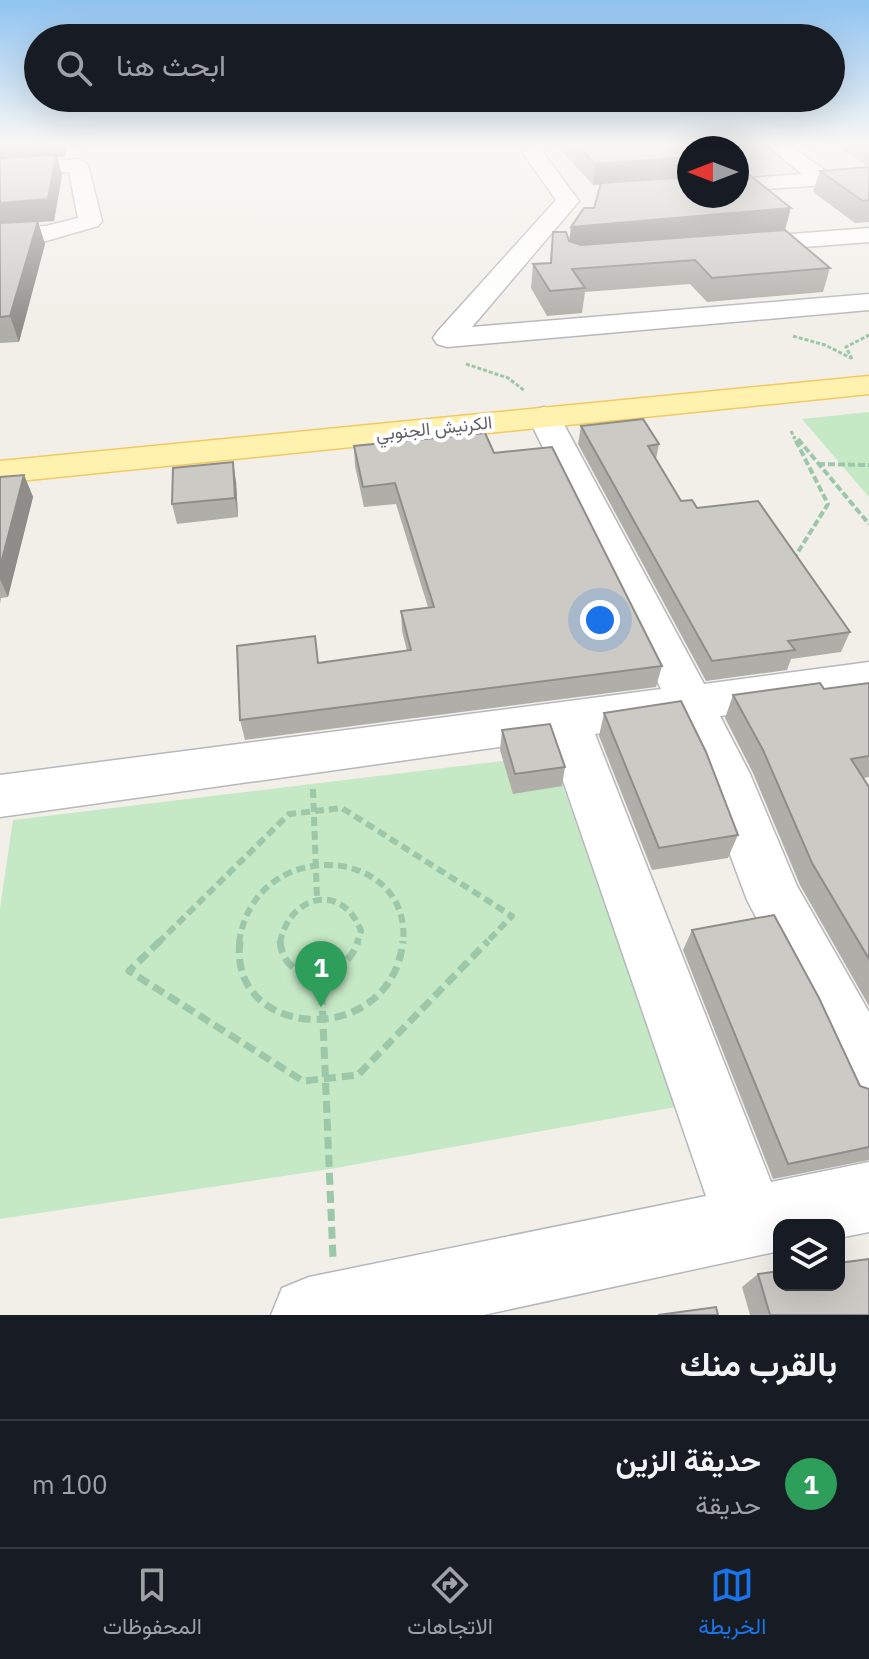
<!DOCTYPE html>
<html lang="ar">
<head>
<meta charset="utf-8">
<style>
	body { margin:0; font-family:"IBM Plex Sans",Vazirmatn,sans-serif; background:#20242c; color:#f1f3f6; direction:rtl }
	.controls { position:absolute; right:24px; bottom:24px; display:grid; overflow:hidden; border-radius:16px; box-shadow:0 8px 32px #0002 }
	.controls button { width:72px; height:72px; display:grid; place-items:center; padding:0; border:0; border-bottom:2px solid #363941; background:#171b24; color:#f1f3f6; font:40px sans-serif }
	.compass { position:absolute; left:677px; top:136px; width:72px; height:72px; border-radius:50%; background:#171b24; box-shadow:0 8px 32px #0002; rotate:270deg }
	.you { position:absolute; left:600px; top:620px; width:28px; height:28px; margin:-20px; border:6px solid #fff; border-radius:50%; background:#1a73e8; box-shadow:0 0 0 12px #1a73e833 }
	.badge { display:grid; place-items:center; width:52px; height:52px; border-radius:50%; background:#1a73e8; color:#fff; font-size:26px; font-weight:700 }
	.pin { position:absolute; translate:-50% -66px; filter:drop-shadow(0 2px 4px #0008) }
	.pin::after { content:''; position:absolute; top:42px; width:28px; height:24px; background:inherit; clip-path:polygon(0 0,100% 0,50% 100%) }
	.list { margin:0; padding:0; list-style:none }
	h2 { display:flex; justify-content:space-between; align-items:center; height:104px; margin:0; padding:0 32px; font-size:34px }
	h2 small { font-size:26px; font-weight:400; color:#9ea1a6 }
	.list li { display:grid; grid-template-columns:52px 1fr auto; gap:24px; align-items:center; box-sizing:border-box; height:128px; padding:0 32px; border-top:2px solid #363941 }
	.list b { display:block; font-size:30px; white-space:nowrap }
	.list p { margin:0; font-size:26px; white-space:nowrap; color:#9ea1a6 }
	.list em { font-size:26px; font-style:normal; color:#9ea1a6 }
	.icon { flex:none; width:44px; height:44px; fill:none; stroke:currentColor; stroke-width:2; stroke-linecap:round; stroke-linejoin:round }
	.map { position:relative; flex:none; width:869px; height:1315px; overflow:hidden; direction:ltr }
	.search { position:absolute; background:#171b24; box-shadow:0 8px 32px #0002; left:24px; right:24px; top:24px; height:88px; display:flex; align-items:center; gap:20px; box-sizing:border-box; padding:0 28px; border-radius:44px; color:#9ea1a6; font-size:30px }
	.sheet { height:232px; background:#171b24 }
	nav { display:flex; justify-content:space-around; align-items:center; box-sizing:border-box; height:112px; border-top:2px solid #363941; background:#171b24; font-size:22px; color:#9ea1a6 }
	nav a { display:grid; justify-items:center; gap:4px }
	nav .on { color:#1a73e8 }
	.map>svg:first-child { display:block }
	.green { fill:#c5e8c5 }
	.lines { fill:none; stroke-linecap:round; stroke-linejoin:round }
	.minor-casing { stroke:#b5b8bc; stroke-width:3 }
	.major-casing { stroke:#f2c960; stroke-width:3 }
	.path-far3 { stroke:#9cc7a9; stroke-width:3; stroke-dasharray:4 2; stroke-linecap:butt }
	.path-far2 { stroke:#9cc7a9; stroke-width:4; stroke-dasharray:7 3; stroke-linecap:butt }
	.path-far1 { stroke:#9cc7a9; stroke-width:6; stroke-dasharray:9 5; stroke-linecap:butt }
	.path { stroke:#9cc7a9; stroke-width:7; stroke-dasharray:12 6; stroke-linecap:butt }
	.minor { fill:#fff; fill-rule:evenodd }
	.major { fill:#fff2af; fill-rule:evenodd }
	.wall { fill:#afaea9 }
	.shaded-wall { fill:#8f8d8a }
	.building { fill:#cccac5; stroke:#8f8d8a; stroke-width:2 }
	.labels { text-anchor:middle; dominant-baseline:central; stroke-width:8; stroke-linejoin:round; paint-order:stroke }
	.far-street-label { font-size:18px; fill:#5f6368; stroke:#fff }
</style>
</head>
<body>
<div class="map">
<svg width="869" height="1315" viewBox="0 0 869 1315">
	<rect width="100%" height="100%" fill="#f1efe8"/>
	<g class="green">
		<path d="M869,412V497L802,419Z"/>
		<path d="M552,755L676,1107L330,1169L0,1219V908L13,820Z"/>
	</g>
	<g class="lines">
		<g class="minor-casing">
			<g id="minor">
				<path d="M516,143H536L579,201L472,327L869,294V310L447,347L437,344L433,338L437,332L556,200Z"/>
				<path d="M732,143L726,148H689V151L653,154L643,148L648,143Z"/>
				<path d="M764,143H787L827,172L869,170V182L737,191V179L802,174Z"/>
				<path d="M78,159L88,165L102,221L98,226L46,241L0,243V229L46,226L78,218L69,172L0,176V164Z"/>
				<path d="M869,228V242L740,252L731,250L728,245L731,240L740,238Z"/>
				<path d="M544,407L556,410L560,417L704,684L869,662V696L720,716L750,774L797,886L869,1012V1111L846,1102L808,1016L747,900L700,774L676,722L595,734L771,1182L869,1162V1232L839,1238V1225H779V1251L483,1315H271L282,1288L309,1277L706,1196L549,740L0,817V775L661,689L528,417L532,410Z"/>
			</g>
		</g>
		<g class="major-casing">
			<path id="major" d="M869,376V394L0,483V461Z"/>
		</g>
		<g class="path-far3">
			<path d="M793,336L825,345L851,358"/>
			<path d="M852,359L846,347L869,335"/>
			<path d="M466,364L508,378L525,391"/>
			<path d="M791,431L795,439"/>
		</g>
		<g class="path-far2">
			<path d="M798,439L869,524"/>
			<path d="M818,464L869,465"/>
			<path d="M793,560L828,504L794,437"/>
		</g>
		<g class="path-far1">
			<path d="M313,789L317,900"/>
			<path d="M158,943L289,814L342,808L512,916L486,943"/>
			<path d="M239,943C254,833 413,845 403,943"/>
			<path d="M280,943C289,895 342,881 361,931L357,943"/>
		</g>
		<g class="path">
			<path d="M160,941L129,971L303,1081L358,1075L488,941"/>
			<path d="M240,941C227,1041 392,1050 403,941"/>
			<path d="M280,941C284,988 346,982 358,941"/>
			<path d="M321,975L333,1258"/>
		</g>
		<use href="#minor" class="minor"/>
		<use href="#major" class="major"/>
	</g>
	<g class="wall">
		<path d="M0,143H159L66,149L65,157H57L62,175L54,221L38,222L45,244L19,342L0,343Z"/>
		<path d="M554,143H710L689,148V196L740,172L785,230L830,268L823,292L707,302L690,284L585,292L582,313L547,316L531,288L533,264L550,263L553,232L569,241L594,208L601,185H593Z"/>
		<path d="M832,143H869V167Z"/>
		<path d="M869,167V222L855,223L813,192L820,171Z"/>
		<path d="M581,426L659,444L656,459L681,501L697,508L850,632L841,652L791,659L787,670L706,681L578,444Z"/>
		<path d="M354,446L494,453L662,666L656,687L245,740L240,720L318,663L407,651L402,631L401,611L428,607L396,504L364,507L355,466Z"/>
		<path d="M24,475L33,497L8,597L1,598L0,604V477Z"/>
		<path d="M236,481L238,517L177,524L172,504Z"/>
		<path d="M869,683V777L863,778L869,787V1006L800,885L753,773L725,718L733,695L824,689Z"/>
		<path d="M604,713L738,835L728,858L652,870L599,736Z"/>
		<path d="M502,730L565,767L562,786L513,794L500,750Z"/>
		<path d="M692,930L860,1086L869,1089V1160L773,1179L683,950Z"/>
		<path d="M758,1274L869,1315H750L742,1287Z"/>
	</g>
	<g class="shaded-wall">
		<path d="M0,143H65L66,149L65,157H57L62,175L54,221L38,222L45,244L19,342L10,316L0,226Z"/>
		<path d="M689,157V178L593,185L595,164Z"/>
		<path d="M791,208L785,230L568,250L571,227Z"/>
		<path d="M233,462L236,481L238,517L235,498Z"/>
		<path d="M24,475L33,497L8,597L0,579V567Z"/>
	</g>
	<g class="building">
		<path d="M575,143H710L716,148H689V157L595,164Z"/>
		<path d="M56,155L48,199L0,203V158Z"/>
		<path d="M737,164L739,166L740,172L747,173L791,208L571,227L584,208H594L601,183L689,177V196H737Z"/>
		<path d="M869,167V200L863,201L820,171Z"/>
		<path d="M38,221L10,316L0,317V223Z"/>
		<path d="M785,230L830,268L712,278L695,260L572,269L585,288L550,291L533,264L551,263L553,232H566L569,241L581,245Z"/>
		<path d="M643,419L659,444L648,446L681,501L692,500L697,508L758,501L850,632L788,641L795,650L712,661L581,426Z"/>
		<path d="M485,433L494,453L552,447L662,666L240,720L237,646L315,636L318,663L411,650L401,611L434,607L395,483L363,487L354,446Z"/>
		<path d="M233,462L235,498L172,504L173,468Z"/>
		<path d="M24,475L0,567V477Z"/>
		<path d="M820,683L824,689L869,683V756L851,759L869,787V959L812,863L763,750L733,695Z"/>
		<path d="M681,701L706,752L738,835L659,848L604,713Z"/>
		<path d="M550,724L565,767L515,774L502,730Z"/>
		<path d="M774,915L819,998L860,1086L869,1089V1147L788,1164L692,930Z"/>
		<path d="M869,1259V1315H770L758,1274L779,1271V1285H839V1263Z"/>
		<path d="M716,1307L718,1315H658Z"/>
	</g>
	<linearGradient id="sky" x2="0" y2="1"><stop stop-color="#8fc3f1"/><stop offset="0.44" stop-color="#f9f8f5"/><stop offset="1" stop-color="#f9f8f5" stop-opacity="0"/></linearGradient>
	<rect width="869" height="327" fill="url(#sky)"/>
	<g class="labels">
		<g class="far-street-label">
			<text transform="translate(434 428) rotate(-6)">الكرنيش الجنوبي</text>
		</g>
	</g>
</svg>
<div class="controls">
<button><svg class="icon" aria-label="layers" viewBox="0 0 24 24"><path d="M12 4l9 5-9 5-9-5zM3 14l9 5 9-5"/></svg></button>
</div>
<svg class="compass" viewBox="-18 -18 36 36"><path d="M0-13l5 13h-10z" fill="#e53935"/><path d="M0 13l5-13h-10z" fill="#9ea1a6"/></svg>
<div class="you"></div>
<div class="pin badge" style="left:321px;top:1007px;background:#2e9e5b">1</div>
<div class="search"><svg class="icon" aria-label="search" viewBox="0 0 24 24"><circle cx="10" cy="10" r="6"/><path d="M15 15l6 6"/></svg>ابحث هنا</div>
</div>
<section class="sheet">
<h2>بالقرب منك<small></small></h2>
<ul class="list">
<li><span class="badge" style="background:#2e9e5b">1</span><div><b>حديقة الزين</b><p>حديقة</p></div><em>100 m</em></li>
</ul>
</section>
<nav>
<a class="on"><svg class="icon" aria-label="map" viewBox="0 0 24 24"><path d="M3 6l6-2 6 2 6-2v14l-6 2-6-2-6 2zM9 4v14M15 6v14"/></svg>الخريطة</a>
<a><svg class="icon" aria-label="directions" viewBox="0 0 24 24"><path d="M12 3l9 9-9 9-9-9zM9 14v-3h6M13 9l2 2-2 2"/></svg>الاتجاهات</a>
<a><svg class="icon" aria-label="saved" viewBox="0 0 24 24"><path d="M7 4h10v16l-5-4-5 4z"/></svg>المحفوظات</a>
</nav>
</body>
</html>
